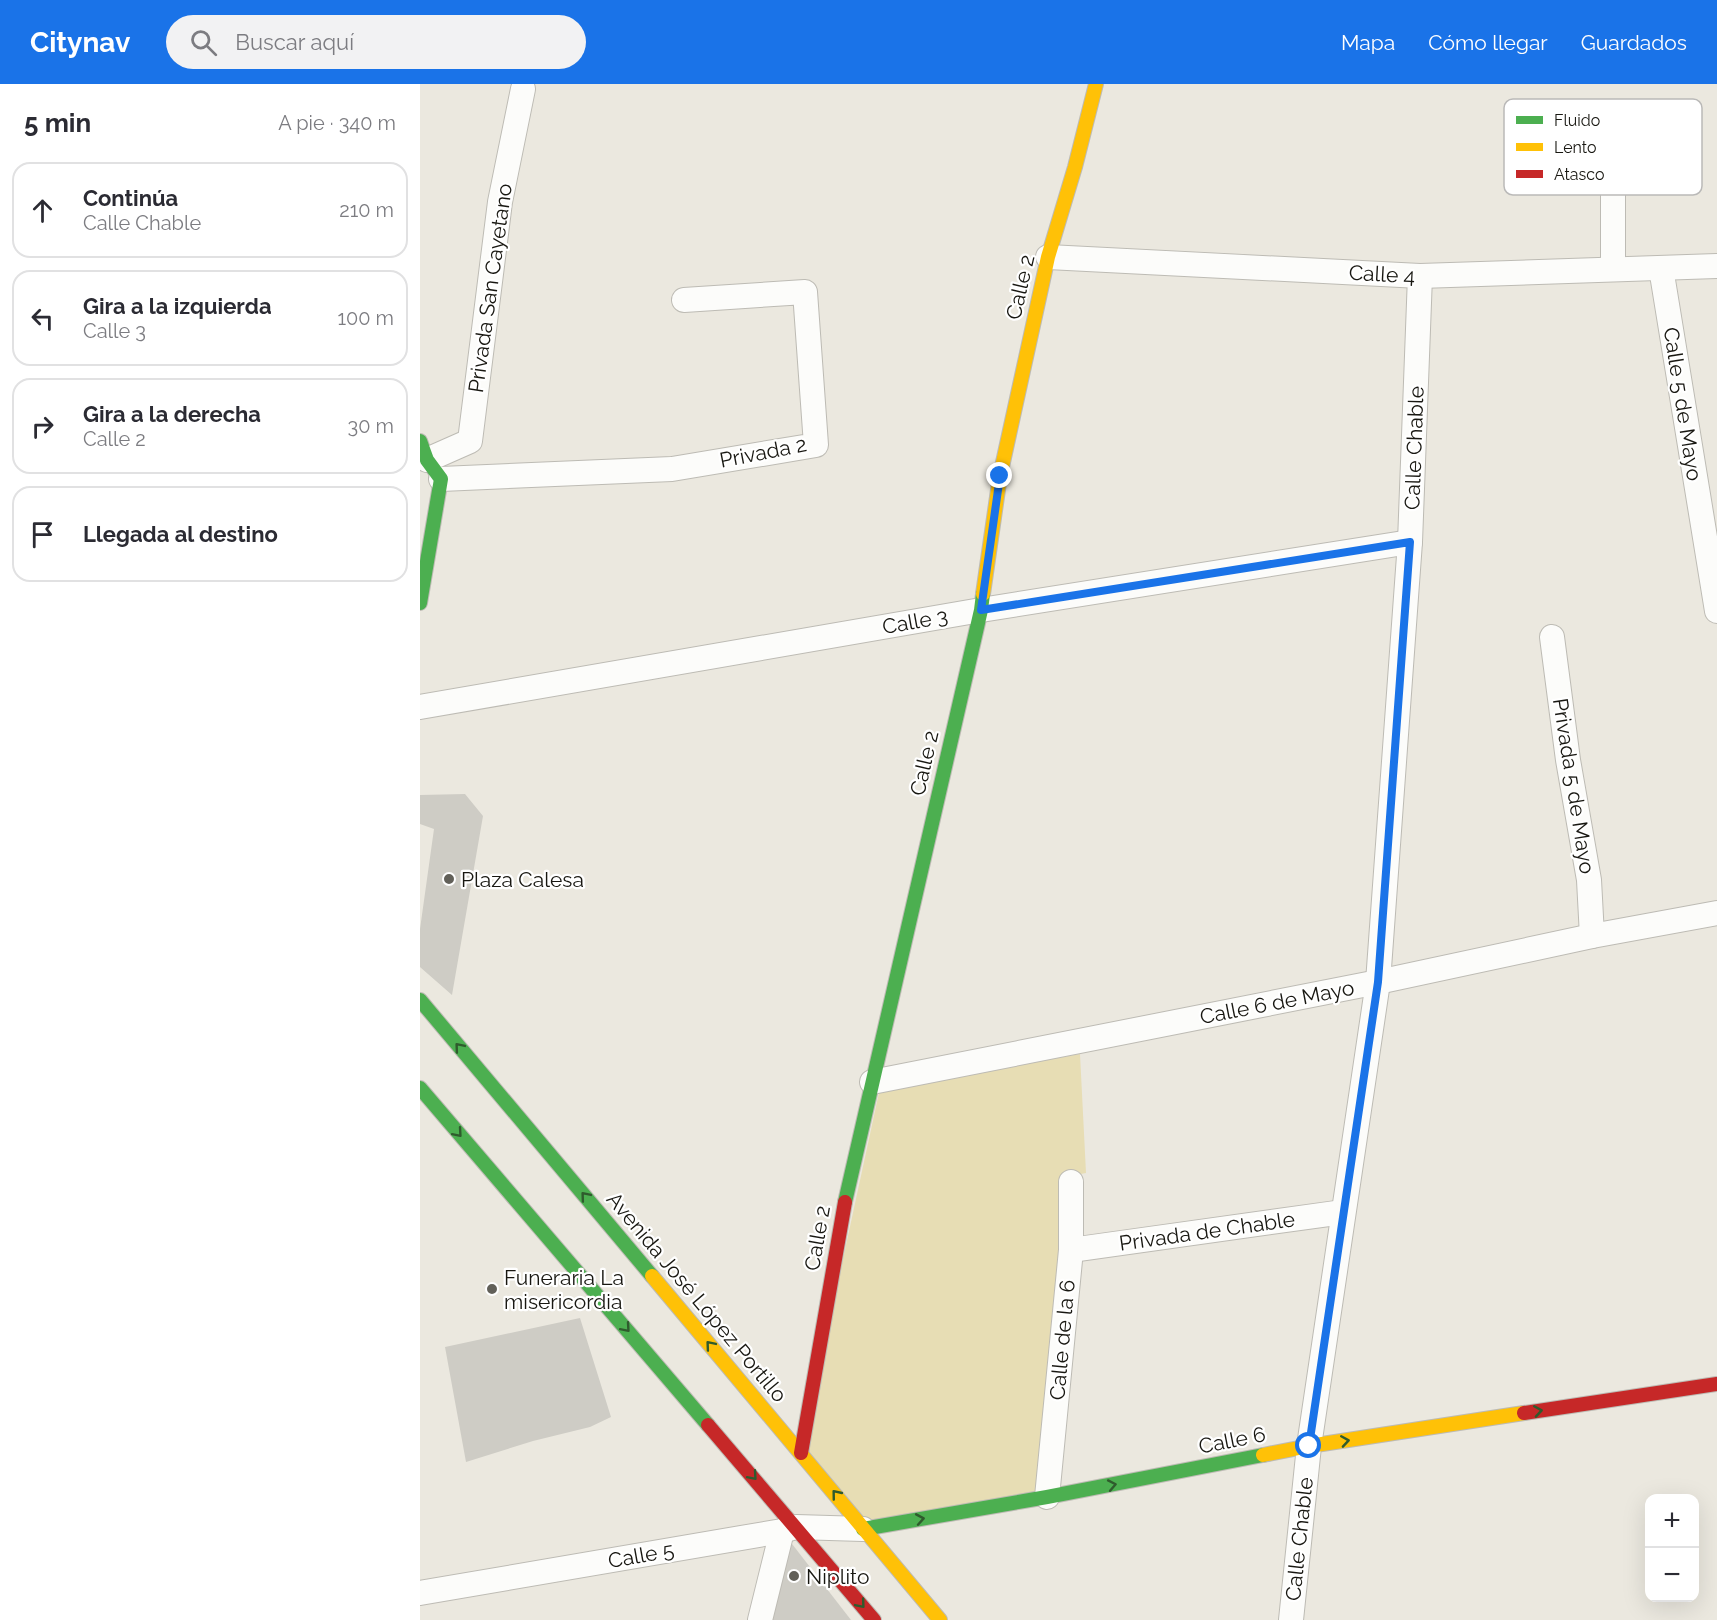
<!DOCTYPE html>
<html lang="es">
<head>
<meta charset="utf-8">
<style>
	body { margin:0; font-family:Raleway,sans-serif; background:#f2f2f3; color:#2b2b33 }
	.controls { position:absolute; right:18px; bottom:18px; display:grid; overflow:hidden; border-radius:12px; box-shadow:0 6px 24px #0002 }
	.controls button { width:54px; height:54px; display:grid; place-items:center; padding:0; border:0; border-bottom:2px solid #e1e1e2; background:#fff; color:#2b2b33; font:30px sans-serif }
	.stop { position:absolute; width:18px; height:18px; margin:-14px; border:4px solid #1a73e8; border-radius:50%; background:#fff }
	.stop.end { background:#1a73e8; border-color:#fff; box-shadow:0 2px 6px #0008 }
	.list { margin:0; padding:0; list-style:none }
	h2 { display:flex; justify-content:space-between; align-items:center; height:78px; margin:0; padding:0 24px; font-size:26px }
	h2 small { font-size:20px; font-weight:400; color:#7c7c81 }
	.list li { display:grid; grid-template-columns:39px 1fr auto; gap:18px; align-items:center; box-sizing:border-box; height:96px; margin:0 12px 12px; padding:0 12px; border:2px solid #e1e1e2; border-radius:18px }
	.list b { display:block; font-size:22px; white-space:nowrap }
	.list p { margin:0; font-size:20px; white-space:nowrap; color:#7c7c81 }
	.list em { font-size:20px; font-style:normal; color:#7c7c81 }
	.icon { flex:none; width:33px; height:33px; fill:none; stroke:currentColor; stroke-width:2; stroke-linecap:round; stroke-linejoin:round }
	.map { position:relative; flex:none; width:1297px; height:1536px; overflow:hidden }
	header { display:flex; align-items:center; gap:36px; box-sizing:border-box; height:84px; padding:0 30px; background:#1a73e8; color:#fff }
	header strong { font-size:28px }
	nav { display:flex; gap:33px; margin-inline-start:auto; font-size:21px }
	.search { width:420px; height:54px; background:#f2f2f3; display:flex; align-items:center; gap:15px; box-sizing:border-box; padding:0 21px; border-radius:33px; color:#7c7c81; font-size:22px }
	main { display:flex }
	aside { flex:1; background:#fff }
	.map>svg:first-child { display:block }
	.green { fill:#e7ddb4 }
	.building { fill:#ceccc5 }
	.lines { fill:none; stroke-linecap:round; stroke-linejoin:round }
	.street-casing { stroke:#bdbbb4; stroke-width:26 }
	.fast-casing { stroke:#bdbbb4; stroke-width:16 }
	.slow-casing { stroke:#bdbbb4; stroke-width:16 }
	.jam-casing { stroke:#bdbbb4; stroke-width:16 }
	.street { stroke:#fcfcfa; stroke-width:24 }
	.fast { stroke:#4caf50; stroke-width:14 }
	.slow { stroke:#ffc107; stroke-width:14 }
	.jam { stroke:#c62828; stroke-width:14 }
	.oneway { stroke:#2f5b2d }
	.route { stroke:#1a73e8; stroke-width:8 }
	.poi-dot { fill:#626059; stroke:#fff; stroke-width:2 }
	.labels { text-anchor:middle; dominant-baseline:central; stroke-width:4.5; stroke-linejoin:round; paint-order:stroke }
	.street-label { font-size:21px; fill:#181711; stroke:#fff }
	.poi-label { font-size:21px; fill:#181711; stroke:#fff; text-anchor:start }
	.key { fill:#fff; stroke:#bab9b8; stroke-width:1.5 }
	.key-label { font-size:16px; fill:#181711 }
</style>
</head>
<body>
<header>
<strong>Citynav</strong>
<div class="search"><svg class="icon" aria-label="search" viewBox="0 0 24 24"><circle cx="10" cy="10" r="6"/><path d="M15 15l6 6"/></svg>Buscar aquí</div>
<nav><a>Mapa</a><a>Cómo llegar</a><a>Guardados</a></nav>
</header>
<main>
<aside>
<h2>5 min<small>A pie · 340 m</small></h2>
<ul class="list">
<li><svg class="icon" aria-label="ahead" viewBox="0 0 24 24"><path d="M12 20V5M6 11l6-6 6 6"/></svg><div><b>Continúa</b><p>Calle Chable</p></div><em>210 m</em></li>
<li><svg class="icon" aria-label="left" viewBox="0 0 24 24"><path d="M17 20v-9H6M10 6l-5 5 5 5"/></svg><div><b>Gira a la izquierda</b><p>Calle 3</p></div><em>100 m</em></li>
<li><svg class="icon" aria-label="right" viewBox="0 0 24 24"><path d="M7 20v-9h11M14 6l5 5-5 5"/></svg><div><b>Gira a la derecha</b><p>Calle 2</p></div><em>30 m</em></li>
<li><svg class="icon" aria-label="arrive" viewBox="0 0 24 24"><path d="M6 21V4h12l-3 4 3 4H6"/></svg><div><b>Llegada al destino</b></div></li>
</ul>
</aside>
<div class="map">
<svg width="1297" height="1536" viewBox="0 0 1297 1536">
	<rect width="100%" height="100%" fill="#ebe8df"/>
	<path class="green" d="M660,970L666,1089L655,1091L626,1410L444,1444L381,1369L460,1004Z"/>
	<g class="building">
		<path d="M45,710L63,732L32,911L0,883V845L14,745L0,740V711Z"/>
		<path d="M160,1234L191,1333L170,1343L113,1357L46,1378L25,1263Z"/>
		<path d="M362,1447L431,1536H342Z"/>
	</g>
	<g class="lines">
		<g class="street-casing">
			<g id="street">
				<path d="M1193,28V185"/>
				<path d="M628,173L1000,192L1297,182"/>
				<path d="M1241,184L1297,527"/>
				<path d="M7,376L50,357L80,118L103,5"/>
				<path d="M21,395L252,385L396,361L385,208L264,216"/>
				<path d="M1132,553L1148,676L1169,796L1172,852"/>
				<path d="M0,623L561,526L990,458"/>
				<path d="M452,998L958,898L1172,852L1297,829"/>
				<path d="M651,1166L923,1128"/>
				<path d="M627,1413L651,1166V1098"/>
				<path d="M0,1509L362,1447L376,1443L443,1445"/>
				<path d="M340,1536L362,1447"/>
				<path d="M871,1536L889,1362L958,898L990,458L1000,192"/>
			</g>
		</g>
		<g class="fast-casing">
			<g id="fast">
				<path d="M0,357L7,376L21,395L0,519"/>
				<path d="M0,916L232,1192"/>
				<path d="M0,1004L288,1341"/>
				<path d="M425,1118L561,526L563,510"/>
				<path d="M443,1445L627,1413L843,1371"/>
			</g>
		</g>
		<g class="slow-casing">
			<g id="slow">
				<path d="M563,510L580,392L628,173L655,83L676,0"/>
				<path d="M232,1192L520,1536"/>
				<path d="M843,1371L889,1362L1104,1329"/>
			</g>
		</g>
		<g class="jam-casing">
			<g id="jam">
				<path d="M1104,1329L1297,1300"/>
				<path d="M288,1341L454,1536"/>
				<path d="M381,1369L425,1118"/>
			</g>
		</g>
		<use href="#street" class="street"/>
		<use href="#fast" class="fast"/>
		<use href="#slow" class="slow"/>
		<use href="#jam" class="jam"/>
	</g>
	<defs><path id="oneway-chevron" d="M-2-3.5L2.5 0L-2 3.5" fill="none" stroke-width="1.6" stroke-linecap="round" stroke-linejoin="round" transform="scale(1.5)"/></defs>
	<g class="oneway">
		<use href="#oneway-chevron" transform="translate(39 963) rotate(-130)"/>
		<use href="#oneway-chevron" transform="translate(38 1049) rotate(49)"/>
		<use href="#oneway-chevron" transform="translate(165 1112) rotate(-130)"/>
		<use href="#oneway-chevron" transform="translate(206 1244) rotate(49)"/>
		<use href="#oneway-chevron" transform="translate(290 1261) rotate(-130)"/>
		<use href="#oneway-chevron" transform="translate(1118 1327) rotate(-9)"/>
		<use href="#oneway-chevron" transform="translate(925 1357) rotate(-9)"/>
		<use href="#oneway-chevron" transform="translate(333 1392) rotate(49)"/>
		<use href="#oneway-chevron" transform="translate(692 1401) rotate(-11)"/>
		<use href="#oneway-chevron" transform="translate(416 1410) rotate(-129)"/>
		<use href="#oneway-chevron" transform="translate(500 1435) rotate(-10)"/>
		<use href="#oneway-chevron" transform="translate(441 1520) rotate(50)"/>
	</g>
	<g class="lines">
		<path class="route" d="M580,392L561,526L990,458L958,898L889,1362"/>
	</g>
	<g class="poi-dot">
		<circle cx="29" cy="795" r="6"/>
		<circle cx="72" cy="1205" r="6"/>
		<circle cx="374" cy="1492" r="6"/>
	</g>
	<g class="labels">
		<g class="street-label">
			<text transform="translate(962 190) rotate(3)">Calle 4</text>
			<text transform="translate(600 203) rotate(-77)">Calle 2</text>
			<text transform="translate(70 204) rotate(-82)">Privada San Cayetano</text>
			<text transform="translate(1263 320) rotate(81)">Calle 5 de Mayo</text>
			<text transform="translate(994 364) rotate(-88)">Calle Chable</text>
			<text transform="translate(343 368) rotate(-11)">Privada 2</text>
			<text transform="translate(495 537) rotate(-10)">Calle 3</text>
			<text transform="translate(504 679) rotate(-77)">Calle 2</text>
			<text transform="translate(1154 702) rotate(81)">Privada 5 de Mayo</text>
			<text transform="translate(857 918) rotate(-11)">Calle 6 de Mayo</text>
			<text transform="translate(787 1147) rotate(-8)">Privada de Chable</text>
			<text transform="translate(397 1154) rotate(-80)">Calle 2</text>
			<text transform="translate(277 1213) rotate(50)">Avenida José López Portillo</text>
			<text transform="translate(642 1256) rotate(-85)">Calle de la 6</text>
			<text transform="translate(812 1356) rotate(-11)">Calle 6</text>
			<text transform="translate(879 1455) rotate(-84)">Calle Chable</text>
			<text transform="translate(221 1471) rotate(-10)">Calle 5</text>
		</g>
		<g class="poi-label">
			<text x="41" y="795">Plaza Calesa</text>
			<text x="84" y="1193">Funeraria La<tspan x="84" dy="24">misericordia</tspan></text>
			<text x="386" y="1492">Niplito</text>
		</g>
	</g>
	<rect x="1084" y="15" width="198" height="96" rx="9" class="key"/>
	<rect x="1096" y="32" width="27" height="8" fill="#4caf50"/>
	<rect x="1096" y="59" width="27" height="8" fill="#ffc107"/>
	<rect x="1096" y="86" width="27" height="8" fill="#c62828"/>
	<g class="key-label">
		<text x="1134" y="42">Fluido</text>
		<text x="1134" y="69">Lento</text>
		<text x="1134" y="96">Atasco</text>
	</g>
</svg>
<div class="controls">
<button>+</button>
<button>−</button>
</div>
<div class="stop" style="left:889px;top:1362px"></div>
<div class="stop end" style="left:580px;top:392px"></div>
</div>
</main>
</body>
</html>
